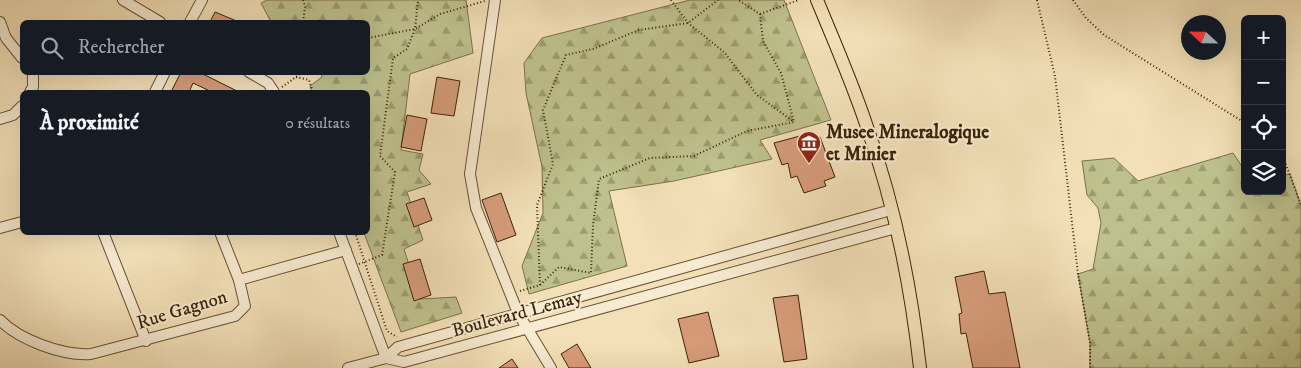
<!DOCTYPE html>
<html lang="fr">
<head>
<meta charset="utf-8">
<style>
	body { margin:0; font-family:"IM FELL DW Pica",serif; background:#20242c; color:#f1f3f6 }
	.controls { position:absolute; right:15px; top:15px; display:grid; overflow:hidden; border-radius:8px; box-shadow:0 5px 20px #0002 }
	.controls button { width:45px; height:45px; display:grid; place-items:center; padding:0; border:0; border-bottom:1px solid #363941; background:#171b24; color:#f1f3f6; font:25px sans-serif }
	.compass { position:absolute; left:1181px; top:15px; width:45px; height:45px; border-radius:50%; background:#171b24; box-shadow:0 5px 20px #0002; rotate:292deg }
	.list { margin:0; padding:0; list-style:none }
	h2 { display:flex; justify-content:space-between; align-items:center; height:65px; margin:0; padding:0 20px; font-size:21px }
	h2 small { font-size:16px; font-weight:400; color:#9ea1a6 }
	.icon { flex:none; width:28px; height:28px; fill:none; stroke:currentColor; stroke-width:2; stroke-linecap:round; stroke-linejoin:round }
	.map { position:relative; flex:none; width:1301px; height:368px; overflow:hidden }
	.search { position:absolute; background:#171b24; box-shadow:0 5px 20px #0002; left:20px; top:20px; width:350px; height:55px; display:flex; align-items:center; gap:12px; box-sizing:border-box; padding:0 18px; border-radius:8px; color:#9ea1a6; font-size:19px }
	.panel { position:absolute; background:#171b24; box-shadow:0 5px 20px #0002; left:20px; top:90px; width:350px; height:145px; border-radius:8px }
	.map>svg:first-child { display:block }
	.forest { fill:url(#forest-firs); stroke:#7c724a }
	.building { fill:#d79c7a; stroke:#3b2207 }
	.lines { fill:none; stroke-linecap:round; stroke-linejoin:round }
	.minor-casing { stroke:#695233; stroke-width:12 }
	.major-casing { stroke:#3b2207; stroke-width:14 }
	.path { stroke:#3b2207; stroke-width:2; stroke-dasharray:1 2.5; stroke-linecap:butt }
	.minor { stroke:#f7ebd1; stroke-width:10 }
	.major { stroke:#f3e0b8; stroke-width:12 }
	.labels { text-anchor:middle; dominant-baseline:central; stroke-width:4; stroke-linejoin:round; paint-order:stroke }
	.poi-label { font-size:19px; font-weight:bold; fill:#3b2207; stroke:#f7ebd1; text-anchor:start }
	.street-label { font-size:19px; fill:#3b2207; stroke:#f7ebd1 }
</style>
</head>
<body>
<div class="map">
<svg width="1301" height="368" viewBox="0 0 1301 368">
	<defs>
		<pattern id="forest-firs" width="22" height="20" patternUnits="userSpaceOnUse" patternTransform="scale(1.25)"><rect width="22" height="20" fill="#bec18d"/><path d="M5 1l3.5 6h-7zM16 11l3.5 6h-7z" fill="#9c9c71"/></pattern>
	</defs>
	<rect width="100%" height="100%" fill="#f3e0b8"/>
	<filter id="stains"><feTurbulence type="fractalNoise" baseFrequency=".004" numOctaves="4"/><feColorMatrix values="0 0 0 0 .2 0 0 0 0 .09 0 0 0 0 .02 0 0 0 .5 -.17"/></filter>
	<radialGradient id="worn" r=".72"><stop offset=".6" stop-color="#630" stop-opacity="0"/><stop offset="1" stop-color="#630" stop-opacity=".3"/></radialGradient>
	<g class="forest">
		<path d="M267,0H466L473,53L410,74L401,150L423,154L419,170L431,184L407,192L423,240L404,249L420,299L456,297L462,313L401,332L364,233L368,232V92H312L310,86L322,77L321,73L368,72V22H271L261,3Z"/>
		<path d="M690,0H784L831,120L760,140L772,159L674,181L609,191L627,266L529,294L522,266L543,213L542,167L526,93L524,63L542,38Z"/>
		<path d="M1233,153L1245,171V191H1282V175L1290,174L1301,205V368H1090V343L1078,274L1093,269L1101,223L1098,208L1087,195L1082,161L1114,158L1138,181Z"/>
	</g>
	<g class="building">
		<path d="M215,12L239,22H210Z"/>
		<path d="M181,72H199L239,92H212L193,83L189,92H177L172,90Z"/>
		<path d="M437,77L460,81L454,116L431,113Z"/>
		<path d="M407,115L427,119L421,151L401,147Z"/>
		<path d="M811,133L813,139L820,137L835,177L824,181L826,186L804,193L797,176L791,178L788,163L782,165L774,143Z"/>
		<path d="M501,193L516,235L497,242L482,200Z"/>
		<path d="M424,198L432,220L414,227L406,204Z"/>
		<path d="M420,259L431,295L414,301L403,264Z"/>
		<path d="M984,271L989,294L1005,292L1020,368H973L966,333L961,334L959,314L962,313L955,277Z"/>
		<path d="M798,295L807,359L784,362L773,298Z"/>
		<path d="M708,312L719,356L689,363L678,319Z"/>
		<path d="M577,344L591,368H569L561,354Z"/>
		<path d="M512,359L518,368H499Z"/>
	</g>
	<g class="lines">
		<g class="minor-casing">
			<g id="minor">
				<path d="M123,0L160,22"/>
				<path d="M495,0L470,174L476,208L518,313L551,368"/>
				<path d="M0,22L6,38L22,58"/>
				<path d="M190,22L202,0"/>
				<path d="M249,72L268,83L274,92"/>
				<path d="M30,92L33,87V72"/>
				<path d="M155,92L165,72"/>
				<path d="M0,119L13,115L22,106"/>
				<path d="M0,228L22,222"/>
				<path d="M103,232L146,341"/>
				<path d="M220,232L239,280"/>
				<path d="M339,232L386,358"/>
				<path d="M0,320C19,340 63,356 91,354L235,316L245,306L239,280L346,250"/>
				<path d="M386,358L398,347L891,210"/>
				<path d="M348,368L386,358L404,362L896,228"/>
			</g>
		</g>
		<g class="major-casing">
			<path id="major" d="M817,0C834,41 852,82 866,124C894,202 911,286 920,368"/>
		</g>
		<g class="path">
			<path d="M303,0L305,7L303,22"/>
			<path d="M671,0L688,23L724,52L757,95L794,122"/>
			<path d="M1037,0L1055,76L1078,274L1090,343V368"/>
			<path d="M1073,0L1086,18L1104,35L1245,123"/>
			<path d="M760,14L799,0"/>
			<path d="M368,38L415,29L440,14L485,1"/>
			<path d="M296,77L309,80L313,92"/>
			<path d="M282,87L303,72"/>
			<path d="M1282,154L1301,205"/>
			<path d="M355,232L387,331L397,337"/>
			<path d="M359,264L382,255L395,172L380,156L393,58L407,49L415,29L418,0"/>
			<path d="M540,285L537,205L553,164L543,110L566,55L593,49L639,30L688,23L718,0"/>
			<path d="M520,291L540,285L559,267L591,273L593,225L599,179L650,158L694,156L747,131L794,122L781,73L763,41L760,14L738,0"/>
		</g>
		<use href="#minor" class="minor"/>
		<use href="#major" class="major"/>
	</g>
	<defs>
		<g id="museum-pin" transform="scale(1.25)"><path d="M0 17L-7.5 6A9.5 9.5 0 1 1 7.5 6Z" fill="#8f2418" stroke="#f7ebd1"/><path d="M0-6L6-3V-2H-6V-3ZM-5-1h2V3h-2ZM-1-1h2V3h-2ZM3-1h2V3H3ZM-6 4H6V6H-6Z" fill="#fff"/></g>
	</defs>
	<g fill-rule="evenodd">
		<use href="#museum-pin" x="809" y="143"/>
	</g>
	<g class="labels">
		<g class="poi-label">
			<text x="826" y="132">Musee Mineralogique<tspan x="826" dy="22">et Minier</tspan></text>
		</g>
		<g class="street-label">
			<text transform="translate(182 310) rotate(-17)">Rue Gagnon</text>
			<text transform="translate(517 314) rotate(-15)">Boulevard Lemay</text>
		</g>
	</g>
	<rect width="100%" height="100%" filter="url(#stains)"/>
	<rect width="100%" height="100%" fill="url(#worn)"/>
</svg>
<div class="controls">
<button>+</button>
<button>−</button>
<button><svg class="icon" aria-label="locate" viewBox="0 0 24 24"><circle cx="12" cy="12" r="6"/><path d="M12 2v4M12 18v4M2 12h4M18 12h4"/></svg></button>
<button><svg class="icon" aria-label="layers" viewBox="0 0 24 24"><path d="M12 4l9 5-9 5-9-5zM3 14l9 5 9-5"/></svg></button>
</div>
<svg class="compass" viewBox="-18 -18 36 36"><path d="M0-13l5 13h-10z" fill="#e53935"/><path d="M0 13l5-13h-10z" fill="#9ea1a6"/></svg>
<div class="search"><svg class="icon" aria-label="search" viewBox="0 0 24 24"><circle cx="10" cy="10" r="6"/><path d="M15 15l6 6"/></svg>Rechercher</div>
<section class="panel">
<h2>À proximité<small>0 résultats</small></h2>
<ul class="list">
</ul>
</section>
</div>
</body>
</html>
